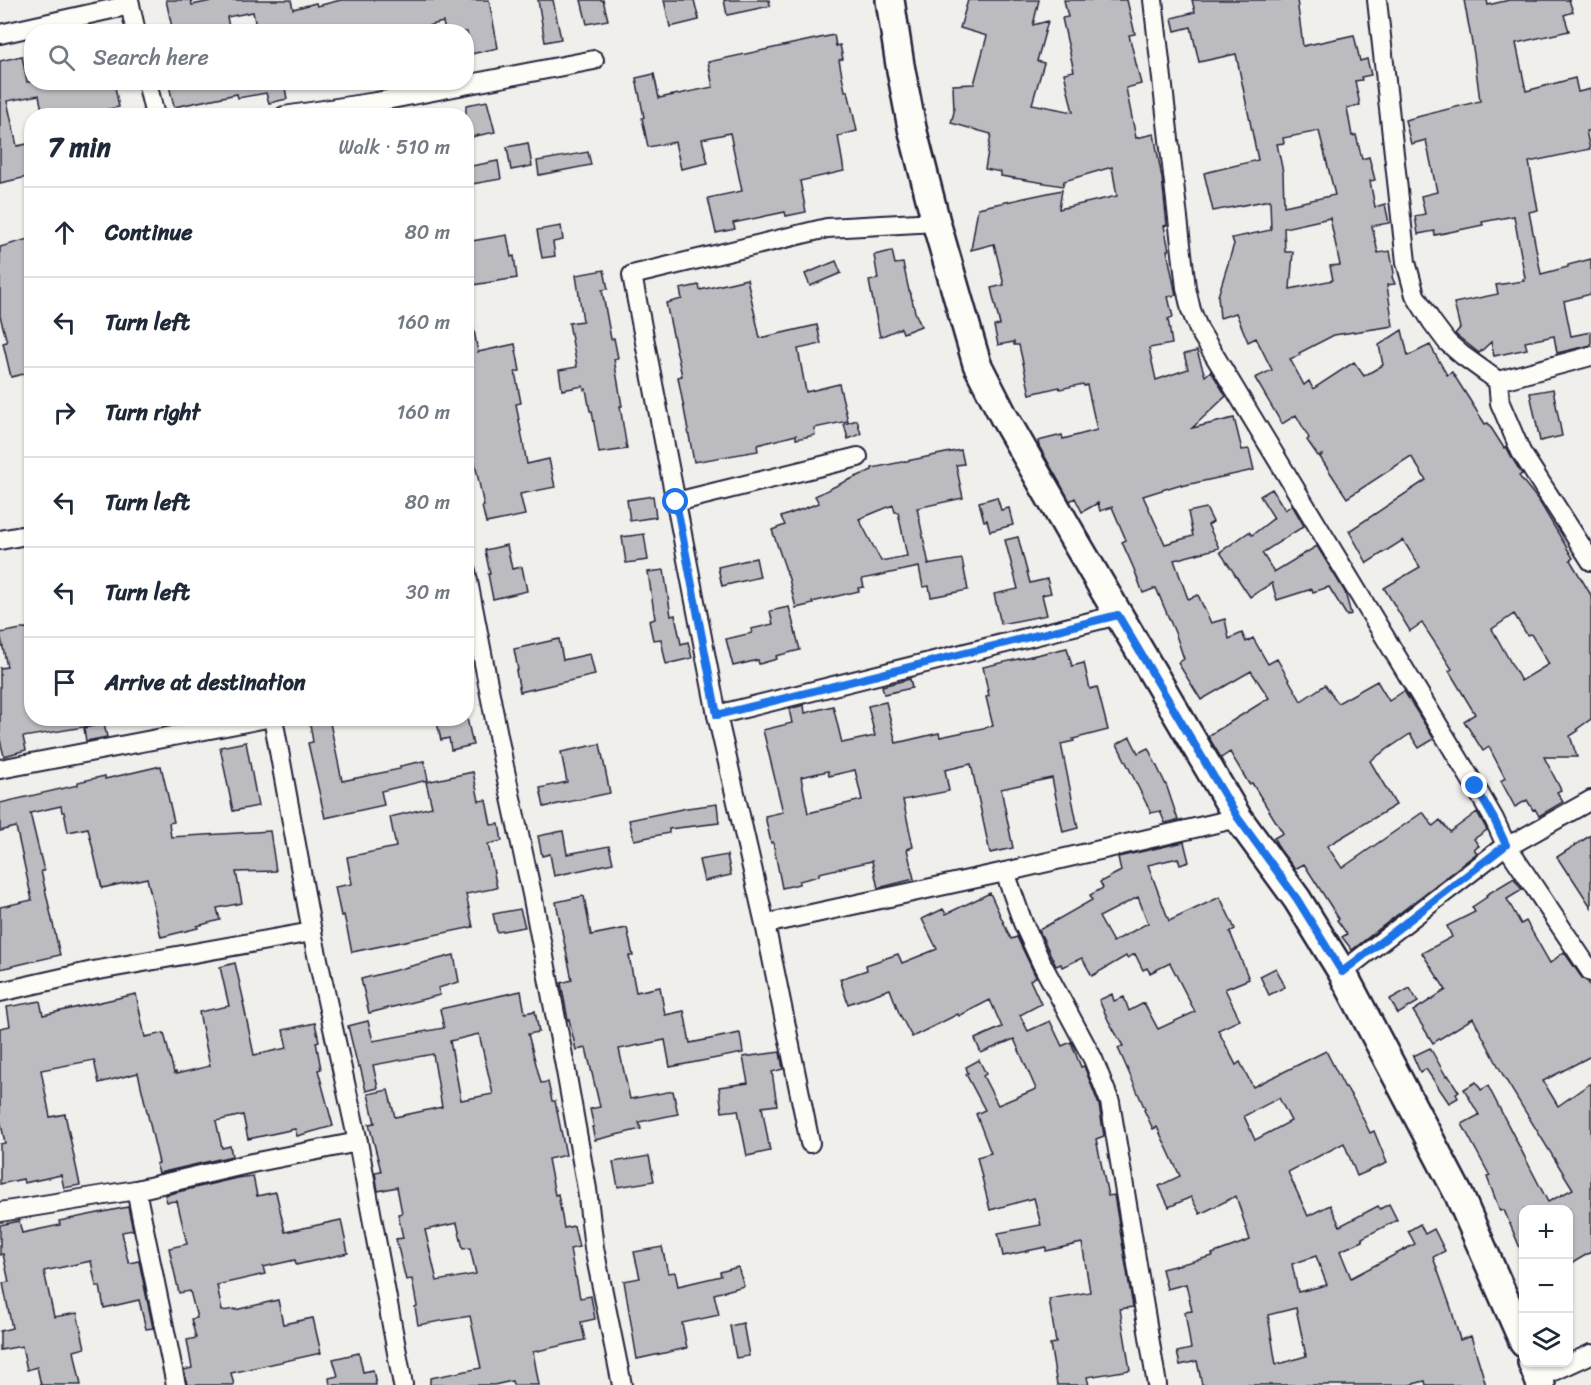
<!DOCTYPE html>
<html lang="en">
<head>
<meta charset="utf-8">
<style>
	body { margin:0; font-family:Sriracha,sans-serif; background:#f6f6f7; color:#1f2937 }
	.controls { position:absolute; right:18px; bottom:18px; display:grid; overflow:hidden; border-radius:12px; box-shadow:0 2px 4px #0004 }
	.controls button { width:54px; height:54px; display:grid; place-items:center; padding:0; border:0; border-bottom:2px solid #e0e1e3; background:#fff; color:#1f2937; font:30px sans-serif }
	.stop { position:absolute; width:18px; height:18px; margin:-14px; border:4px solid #1a73e8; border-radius:50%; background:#fff }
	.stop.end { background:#1a73e8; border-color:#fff; box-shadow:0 2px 6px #0008 }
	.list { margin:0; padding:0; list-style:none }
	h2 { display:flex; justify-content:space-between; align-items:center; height:78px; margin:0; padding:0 24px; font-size:26px }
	h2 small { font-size:20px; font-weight:400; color:#747a83 }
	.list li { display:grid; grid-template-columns:39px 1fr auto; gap:18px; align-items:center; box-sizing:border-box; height:90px; padding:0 24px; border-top:2px solid #e0e1e3 }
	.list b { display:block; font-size:22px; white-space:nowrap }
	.list em { font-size:20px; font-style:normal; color:#747a83 }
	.icon { flex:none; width:33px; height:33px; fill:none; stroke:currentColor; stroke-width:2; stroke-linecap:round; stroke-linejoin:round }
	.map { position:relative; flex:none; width:1591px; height:1385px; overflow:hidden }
	.search { position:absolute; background:#fff; box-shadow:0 2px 4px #0004; left:24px; top:24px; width:450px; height:66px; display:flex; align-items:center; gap:15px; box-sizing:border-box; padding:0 21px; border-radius:24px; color:#747a83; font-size:22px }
	.panel { position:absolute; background:#fff; box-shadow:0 2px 4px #0004; left:24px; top:108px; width:450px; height:618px; border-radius:24px }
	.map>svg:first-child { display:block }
	.building { fill:#bcbcc0; stroke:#22223b; stroke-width:1.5; fill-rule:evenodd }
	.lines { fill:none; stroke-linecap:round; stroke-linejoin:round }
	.street-casing { stroke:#22223b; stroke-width:22 }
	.secondary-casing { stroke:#22223b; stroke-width:32 }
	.street { stroke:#fdfcf7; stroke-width:18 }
	.secondary { stroke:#fdfcf7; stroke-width:27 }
	.route { stroke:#1a73e8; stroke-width:8 }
</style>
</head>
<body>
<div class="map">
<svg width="1591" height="1385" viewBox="0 0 1591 1385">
	<rect width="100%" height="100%" fill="#f0efec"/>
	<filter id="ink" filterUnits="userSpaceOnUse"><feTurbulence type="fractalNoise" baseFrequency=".0167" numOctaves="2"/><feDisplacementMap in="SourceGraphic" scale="12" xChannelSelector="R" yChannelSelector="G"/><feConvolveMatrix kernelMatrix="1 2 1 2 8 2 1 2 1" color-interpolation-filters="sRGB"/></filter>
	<g filter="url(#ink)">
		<g class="building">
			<path d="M166,0H191L192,5L216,0H291L293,9L316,3L317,6L341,0H489L498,48L471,54L467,32H445L443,22L404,32H306L304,23L265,32H257L253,12L227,17L230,32H173Z"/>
			<path d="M538,0H553L561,39L545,42Z"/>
			<path d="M581,0H603L608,20L587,24Z"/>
			<path d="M664,0H694L699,20L670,27Z"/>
			<path d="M724,0H769L770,6L727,15Z"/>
			<path d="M968,0H1039L1033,25L1048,21L1037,61L1044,63L1032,104L1073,112L1064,73L1074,71L1062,18L1068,17L1064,0H1127L1135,34L1129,35L1141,84L1126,88L1136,138L1154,134L1162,178L1167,225L1164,226L1169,250H1167L1176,295L1168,297L1173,317L1168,319L1172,344L1149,348L1156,380L1188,369L1184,354L1197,351L1205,376L1211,371L1226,396L1192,428L1234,418L1242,450L1249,449L1254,470L1181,486V484L1143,496L1165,544L1193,536L1188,512L1206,508L1213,522L1208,525L1219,548L1174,560L1188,599L1198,595L1211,623L1225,619L1229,639L1242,633L1246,642L1253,638L1268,664L1277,659L1301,701L1325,685L1338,703L1377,681L1389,701L1404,691L1434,739L1419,748L1410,734L1370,761L1396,805L1327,846L1342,868L1423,812L1433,826L1440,820L1450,832L1477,812L1487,830L1474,839L1479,846L1474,849L1477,853L1352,950L1342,937L1347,934L1337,920L1339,919L1304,864L1295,869L1280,850L1274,838L1283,833L1252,783L1249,784L1230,752L1221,758L1208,736L1269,698L1251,671L1201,700L1178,663L1184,659L1176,635L1156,588L1143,593L1134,569L1122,542L1126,540L1112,507L1100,511L1098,503L1082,512L1075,498L1070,501L1039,446L1038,441L1062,435L1063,439L1097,430L1087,385L1084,386L1083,384L1060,389L1059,387L1030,394L1019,345H1014V342L998,345L994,326L1000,325L991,288L1004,285L994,244L971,250L978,208L1062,190L1059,209L1117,196L1112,167L1064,181L1063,186L1001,176V172L985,169L991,134L951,123L954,112L953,85L974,84L987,36L960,28Z"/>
			<path d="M1192,0H1297L1303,46L1354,35L1360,61L1367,59L1371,75L1361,77L1362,80L1355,81L1360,105L1347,108L1352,136L1356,135L1362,159L1369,157L1375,180L1370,181L1375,207L1385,204L1389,223L1372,226L1378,253L1390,251L1394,273L1392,277L1395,284L1387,285L1393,326L1334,335L1299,353L1300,355L1290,359L1304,385L1309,381L1313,389L1354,362L1364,376L1383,365L1379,345L1402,330L1408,356L1430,345L1447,375L1452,372L1485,424L1488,423L1504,448L1506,446L1512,458L1522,474L1519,476L1539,501L1573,558L1570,560L1591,595V719L1577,729L1578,731L1570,736L1577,757H1544L1561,790L1557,792L1563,802L1539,816L1535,809L1533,810L1527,800L1515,807L1501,781L1505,778L1489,747L1483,751L1464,721L1475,714L1449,671L1452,669L1422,623L1410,631L1384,588L1420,567L1403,540L1367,563L1349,531L1426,480L1411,456L1347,498L1320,457L1322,455L1318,456L1307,440L1309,438L1296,415L1282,424L1255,378L1272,370L1256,338L1248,342L1236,313L1220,318L1218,296L1234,244L1232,238L1271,230L1270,200L1213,211L1204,173L1258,160L1236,54L1199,62L1191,27L1175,31L1172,18L1195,12ZM1319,131L1335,195L1284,206L1283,172L1277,144L1284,143L1283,138ZM1330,218L1340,265L1330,266L1333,280L1290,289L1293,252H1285L1284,228ZM1514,614L1527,635L1531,634L1549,664L1521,681L1492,629Z"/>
			<path d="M1464,0H1487L1488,5L1509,0H1569L1573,12L1564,15L1569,31L1516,43L1526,91L1575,78L1578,92L1591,89V130L1586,131L1590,149L1529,162L1538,210L1529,212L1541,274L1568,267V265L1591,259V294L1564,301L1571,336L1591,332V345L1557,353L1554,336L1525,342L1527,349L1494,356L1491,342L1479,353L1455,334L1460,328L1454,303L1498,294L1496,285L1524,281L1523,279L1525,278L1514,216L1482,222L1483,225L1435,235L1434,231L1418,234L1415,216L1425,214L1421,196L1437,192L1426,140L1411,144L1405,120L1480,101L1474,54Z"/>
			<path d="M834,35L836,46L840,45L843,59L839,60L845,91H848L857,131L838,136L844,171L800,181L806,212L786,216L785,212L733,223L735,229L716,233L708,198L742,191L730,133L702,139L708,163L681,169L675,142L648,147L642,118L644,117L636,78L654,74L659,98L713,87L708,62Z"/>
			<path d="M22,56L27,82H114L119,107L76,116H43L39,95L7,101L17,146L32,143V176L0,183V61Z"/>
			<path d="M179,82H284L287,99L269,103L266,93L238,98L237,94L174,107L169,85Z"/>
			<path d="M487,101L495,132L466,138V105Z"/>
			<path d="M528,143L532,166L511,170L507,147Z"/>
			<path d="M588,152L591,165L539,175L537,161Z"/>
			<path d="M498,161L501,179L466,185V167Z"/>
			<path d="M561,226L563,240L553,242L555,256L542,258L537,230Z"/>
			<path d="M507,235L511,257L514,256L517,278L466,286V242Z"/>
			<path d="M32,238V372L11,377L3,343L7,342L0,316V247Z"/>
			<path d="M892,251L895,264L903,263L909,291H910L915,312L921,326L903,333L901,328L880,337L869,281L878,279L874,255Z"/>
			<path d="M836,261L841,273L810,286L805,274Z"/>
			<path d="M604,270L608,289L602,290L611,339L614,338L618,358L614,359L622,406H620L627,449L599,453L592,411H590L586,389L584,390L583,386L562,390L559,370L577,367L569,323L583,321L576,275Z"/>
			<path d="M747,279L760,338L817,325L821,344L798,349L806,392L839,384L848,421L814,428L815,435L796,439V435L757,445L758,451L694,462L678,377L682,376L666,303L682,299L680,289L699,285L700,290Z"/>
			<path d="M473,325L478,352L515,344L520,371L515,372L521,403L516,404L527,464L549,459L555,487L520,494L525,515L486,523L482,506H484L466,421V326Z"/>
			<path d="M1553,389L1562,436L1540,441L1530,393Z"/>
			<path d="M857,420L861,434L848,439L844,424Z"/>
			<path d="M961,450L964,464L956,465L963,498L917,508L929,565H927L962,559L968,590L931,597L929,586L923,587L919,567L862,579L864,587L858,588L859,591L812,602L813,604L796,608L789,579L772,530L785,525L781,517L819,503L815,496L844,482L872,470V468ZM893,505L895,512H898L907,556L881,561L859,519Z"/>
			<path d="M1272,489L1285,510L1292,505L1304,526L1262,553L1274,572L1317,546L1345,592L1351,614L1347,616L1329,587L1313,592L1312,589L1277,600L1272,583L1250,597L1220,552L1249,532L1252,535L1274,518L1260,496Z"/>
			<path d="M653,496L656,517L630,521L627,500Z"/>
			<path d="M997,497L1001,510L1009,508L1013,525L990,531L987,520L984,521L979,502Z"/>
			<path d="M644,534L648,560L626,563L622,537Z"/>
			<path d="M1018,537L1030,583L1047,579L1051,593L1042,595L1047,615L1001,624L994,594L1018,589L1005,540Z"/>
			<path d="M507,545L512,569L522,567L527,591L493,599L488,574H490L485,550Z"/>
			<path d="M756,558L760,577L722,586L718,567Z"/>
			<path d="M664,570L671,616L675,615L681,644L688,642L692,658L666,664L661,639L653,640L649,621L655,619L648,572Z"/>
			<path d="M789,607L800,650L776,656L777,659L759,664L758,660L733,666L726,639L752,633L751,629L773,624L770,611Z"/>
			<path d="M32,627V718H89L90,726L23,737L26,750L4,756L0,740V668L7,667L0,633Z"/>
			<path d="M559,639L563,660L590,654L595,675L520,692L516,671L518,670L514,649Z"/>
			<path d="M1067,648L1072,666L1084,663L1090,689L1097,687L1108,730L1073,739L1074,741L1061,744L1078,828L1063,832L1052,778L1001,789L1013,848L990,853L971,764L945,770L949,791L903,800L913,847L907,849L914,879L878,888L872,861L819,873V876L799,881V884L782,888L773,842L771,843L765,816L783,812L763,730L792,723L789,709L804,705L805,713L833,706L842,743L875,736L868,706L886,702L896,743L939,733L940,737L993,726L986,697L989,696L983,667ZM855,770L862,800L808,813L801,777L828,771L829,776Z"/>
			<path d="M910,679L912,688L884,694L882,686Z"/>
			<path d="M309,718H329L342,781L400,769V766L424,761L428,780L381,791L384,805L325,818L308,743L313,742Z"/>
			<path d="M436,718H467L473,745L451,750L449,738L441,740Z"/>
			<path d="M104,724L107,737L86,741L84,728Z"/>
			<path d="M1130,737L1138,753L1148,748L1167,787L1178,820L1165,823L1160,811L1151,813L1117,744Z"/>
			<path d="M246,742L258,806L233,811L220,747Z"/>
			<path d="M600,744L610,793L544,807L540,788L567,782L561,752Z"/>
			<path d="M161,766L174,822L169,823L171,837L270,831L276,871L236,872L242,903L217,908L220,920L197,926L198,928L161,937L147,878L102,888L88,828L68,832L64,812H62L61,806L30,813L44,871H41L60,955L0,969V907L32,900L16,827L0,831V803L78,785V782L105,776V779Z"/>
			<path d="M473,772L479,801L486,800L491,825L499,824L502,841L488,844L497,888L466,894L473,927L352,952L344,915L341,916L335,887L352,884L347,857L396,847L390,817L432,807L426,782Z"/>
			<path d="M717,804L719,823L669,829V833L634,840L629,820L687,808Z"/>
			<path d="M563,831L567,854L609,846L613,863L554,876L550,854L542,856L538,836Z"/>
			<path d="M1591,835V907L1569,873L1568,874L1557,857Z"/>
			<path d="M1184,842L1189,862L1180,865L1178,858L1148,865L1169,921L1220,897L1235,929L1230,932L1249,979L1225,989L1240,1020L1218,1030L1236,1065L1240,1062L1253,1087L1326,1051L1345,1088L1346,1087L1354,1100L1370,1133L1374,1131L1387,1163L1357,1176L1344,1143L1288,1172L1308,1216L1330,1205L1340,1226L1378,1206L1380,1209L1389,1204L1397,1220L1362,1238L1363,1241L1340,1251L1351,1278L1415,1244L1408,1231L1420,1224L1425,1234L1434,1229L1445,1251L1433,1257L1451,1308L1460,1340L1471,1336L1486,1385H1426L1425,1381L1409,1385H1202L1197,1361L1180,1365L1177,1352L1191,1349L1185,1312L1192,1311L1186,1284L1167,1289L1162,1269L1213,1256L1212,1254L1250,1240L1236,1196L1200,1214L1191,1197L1169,1207L1159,1186L1180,1176L1157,1127L1153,1129L1144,1110L1145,1109L1118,1048L1123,1046L1109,1022L1099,1000L1112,994L1114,1001L1124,997L1129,1011L1144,1003L1158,1029L1195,1012L1170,963L1150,973L1147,968L1143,970L1135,954L1127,958L1126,956L1092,976L1082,958L1062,967L1061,964L1056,966L1039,930L1092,900L1090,895L1103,888L1100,882L1121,871L1118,857ZM1138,897L1148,923L1113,942L1099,917ZM1279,1098L1291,1121L1255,1140L1244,1116ZM1316,1256L1327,1285L1298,1292L1292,1264ZM1296,1308L1306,1356L1276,1365L1268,1315Z"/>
			<path d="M727,855L731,875L704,881L699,860Z"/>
			<path d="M1514,878L1522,890L1507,899L1521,924L1526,921L1550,963L1564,952L1582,978L1588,982L1591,988V1056L1543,1081L1558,1106L1591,1083V1252L1569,1265V1209H1524L1523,1255L1504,1210L1500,1211L1487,1177L1490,1176L1462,1124L1479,1115L1464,1089L1476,1082L1481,1090L1488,1086L1548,1202L1573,1189L1504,1077L1473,1018L1433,1043L1413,1011L1446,990L1422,953L1452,937L1447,926L1475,912L1472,907L1487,897L1486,895Z"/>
			<path d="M990,893L1011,939L1017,937L1036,977L1030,980L1041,1004L1020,1015L1028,1031L1050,1021L1062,1046L1071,1042L1081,1067L1084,1066L1099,1105L1104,1136L1096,1139L1108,1196L1114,1195L1133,1307L1120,1309L1130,1370L1087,1377L1089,1385H1057L1050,1344L1056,1343L1049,1299L1090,1292L1082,1243L1046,1251V1247L1003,1256L998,1233L1041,1225L1034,1198L990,1210L977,1157L991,1153L976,1114L985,1110L966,1074L968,1073L966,1067L979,1060L986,1074L983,1076L998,1105L1036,1089L1014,1039L981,1053L975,1039L1002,1027L990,1000L959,1016L958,1014L912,1037L899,1013L890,989L848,1004L840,979L867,970L866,965L898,954L902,963L937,949L922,919L943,909L946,914Z"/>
			<path d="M584,896L591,935L627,928L633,956H629L636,992L660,987L665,1015L684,1011L690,1043L740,1033L743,1053L670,1067L665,1040L619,1049L630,1099L673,1091L678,1114L639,1122L641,1129L595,1140L592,1127H594L590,1109L600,1107L586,1048L576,1050L569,1019L568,1020L561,983L572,980L556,902Z"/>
			<path d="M520,909L525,927L497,932L493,914Z"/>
			<path d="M454,955L459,982L438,988L440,995L369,1013L361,979Z"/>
			<path d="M235,963L244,1002H243L254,1055L287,1048L283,1030L315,1023L319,1041L316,1042L321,1069L318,1070L333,1126L297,1136L295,1129L248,1139L243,1115L216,1121L222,1148L230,1146L232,1156L159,1173L156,1164L159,1163L138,1073L99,1083L94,1060L41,1070L50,1117L65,1114L80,1185L64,1188L61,1175L24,1183L23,1179L0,1184V1144L5,1143L0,1119V1028L10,1026L7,1007L40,1001L43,1015L136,994L145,1037L164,1033L174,1073L176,1072V1074L210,1066L199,1012L229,1006L220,967Z"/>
			<path d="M1276,968L1285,987L1269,995L1260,976Z"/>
			<path d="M1410,988L1418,1002L1398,1014L1390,999Z"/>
			<path d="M521,991L525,1013L535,1011L539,1032L528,1034L541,1083L548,1082L552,1101H555L566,1155L548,1159L555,1195L558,1194L564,1228L574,1226L579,1247L570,1249L575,1277H576L580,1298L591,1296L595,1319L581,1322L585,1340L533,1352L539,1385H513L512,1381L494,1385H430V1378L481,1368L470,1316L418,1325L415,1307L417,1306L412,1279L406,1280L396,1239L403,1238L398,1214L402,1213L397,1187L378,1191L375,1172L381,1171L369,1124L375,1123L368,1094L388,1090L395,1117L442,1107L433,1054L373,1065L378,1088L366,1091L360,1066L358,1067L348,1026L368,1021L373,1041L444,1028L440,1009ZM479,1034L493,1094L461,1100L450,1041ZM457,1223L463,1249L470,1248L476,1274L437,1281L425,1230Z"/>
			<path d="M1430,1048L1446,1076L1448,1075L1459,1092L1456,1094L1458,1098L1449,1103L1426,1069L1420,1072L1413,1056Z"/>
			<path d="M780,1052L783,1069L772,1072L777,1105L762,1107L770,1151L747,1156L738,1110L722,1112L719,1087L748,1083L743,1057Z"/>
			<path d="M649,1156L654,1181L618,1187L613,1162Z"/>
			<path d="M253,1176L257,1196L276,1192L285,1232L341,1220L348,1253L296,1265L295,1260L263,1267L265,1274L217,1285L222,1311L235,1309V1310L278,1300L283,1324L313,1318L321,1353L231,1373L234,1385H187L184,1370L192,1368L187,1340L196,1338L191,1319L197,1318L190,1291L179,1293L169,1248L187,1244L177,1201L167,1202L165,1195L237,1178Z"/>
			<path d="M128,1207L133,1230L122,1232L127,1257L129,1263L139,1261L153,1328L146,1329L139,1300L104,1308L100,1286H96L91,1261L44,1271L54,1317L77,1313L85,1348L74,1351L81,1385H41L37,1367L27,1370L22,1346L0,1350V1331L12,1328L3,1283L9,1282L3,1254L0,1255V1225L19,1221L22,1233L60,1225L59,1221Z"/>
			<path d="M662,1247L668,1273L675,1272L678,1286L721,1276L720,1272L738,1267L744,1286L714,1294L719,1315L682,1323L687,1348L637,1359L624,1281L640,1278L634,1252Z"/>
			<path d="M743,1323L749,1356L736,1358L730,1326Z"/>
			<path d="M359,1353L363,1372L373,1370L376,1385H330L329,1378L338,1376L333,1359Z"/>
		</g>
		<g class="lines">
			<g class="street-casing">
				<g id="street">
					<path d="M129,0L136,32"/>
					<path d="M1153,0L1186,288L1191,310L1199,330L1475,786L1494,819L1506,845L1591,972"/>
					<path d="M1377,0L1406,262L1415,295L1432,322L1447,342L1462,355L1498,381L1591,356"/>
					<path d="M0,34L130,5"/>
					<path d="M147,82L155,116"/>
					<path d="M284,116L376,102L594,60"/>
					<path d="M1498,381L1500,403L1521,452L1591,561"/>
					<path d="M676,502L858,457"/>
					<path d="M0,540L32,534"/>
					<path d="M466,571L504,766L532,894L566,1071L587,1189L594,1248L622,1385"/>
					<path d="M717,715L1118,615"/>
					<path d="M273,718L312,932L358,1142L403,1385"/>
					<path d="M0,769L267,718"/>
					<path d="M1005,872L1023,923L1042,964L1093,1059L1110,1102L1157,1385"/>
					<path d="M765,924L1005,872L1238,818"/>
					<path d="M1342,972L1506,845L1518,841L1591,800"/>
					<path d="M0,992L93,971L312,932"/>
					<path d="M810,1143L765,924L717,715L632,275L827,228L936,222"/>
					<path d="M136,1190L176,1385"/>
					<path d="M0,1212L136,1190L252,1163L358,1142"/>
					<path d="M1539,1378L1591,1354"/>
				</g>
			</g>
			<g class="secondary-casing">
				<g id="secondary">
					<path d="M890,0L900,65L912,128L936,222L977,364L1004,417L1074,539L1238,818L1297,899L1342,972L1459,1195L1524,1343"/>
					<path d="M1532,1362L1541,1385"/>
				</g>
			</g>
			<use href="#street" class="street"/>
			<use href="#secondary" class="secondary"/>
		</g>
	</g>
	<g class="lines" filter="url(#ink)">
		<path class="route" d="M676,502L717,715L1118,615L1238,818L1297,899L1342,972L1506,845L1494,819L1475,786"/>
	</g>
</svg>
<div class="controls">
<button>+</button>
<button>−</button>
<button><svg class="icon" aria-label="layers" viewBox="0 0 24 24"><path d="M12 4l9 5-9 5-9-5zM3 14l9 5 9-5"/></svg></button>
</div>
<div class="stop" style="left:676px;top:502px"></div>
<div class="stop end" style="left:1475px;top:786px"></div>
<div class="search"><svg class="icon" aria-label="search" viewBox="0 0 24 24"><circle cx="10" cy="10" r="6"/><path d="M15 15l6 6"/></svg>Search here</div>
<section class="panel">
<h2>7 min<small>Walk · 510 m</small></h2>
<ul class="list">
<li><svg class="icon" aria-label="ahead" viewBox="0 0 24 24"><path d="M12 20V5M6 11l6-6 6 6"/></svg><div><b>Continue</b></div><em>80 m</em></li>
<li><svg class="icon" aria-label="left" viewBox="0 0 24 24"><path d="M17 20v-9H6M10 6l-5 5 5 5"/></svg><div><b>Turn left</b></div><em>160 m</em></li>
<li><svg class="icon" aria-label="right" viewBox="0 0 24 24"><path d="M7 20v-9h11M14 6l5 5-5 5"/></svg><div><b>Turn right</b></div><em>160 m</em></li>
<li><svg class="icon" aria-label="left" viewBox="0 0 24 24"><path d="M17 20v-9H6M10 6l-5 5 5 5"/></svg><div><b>Turn left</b></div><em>80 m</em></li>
<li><svg class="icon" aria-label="left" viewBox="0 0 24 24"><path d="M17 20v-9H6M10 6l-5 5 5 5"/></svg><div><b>Turn left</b></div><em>30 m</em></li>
<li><svg class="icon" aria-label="arrive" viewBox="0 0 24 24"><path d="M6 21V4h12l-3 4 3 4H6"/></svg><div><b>Arrive at destination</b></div></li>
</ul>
</section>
</div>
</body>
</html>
